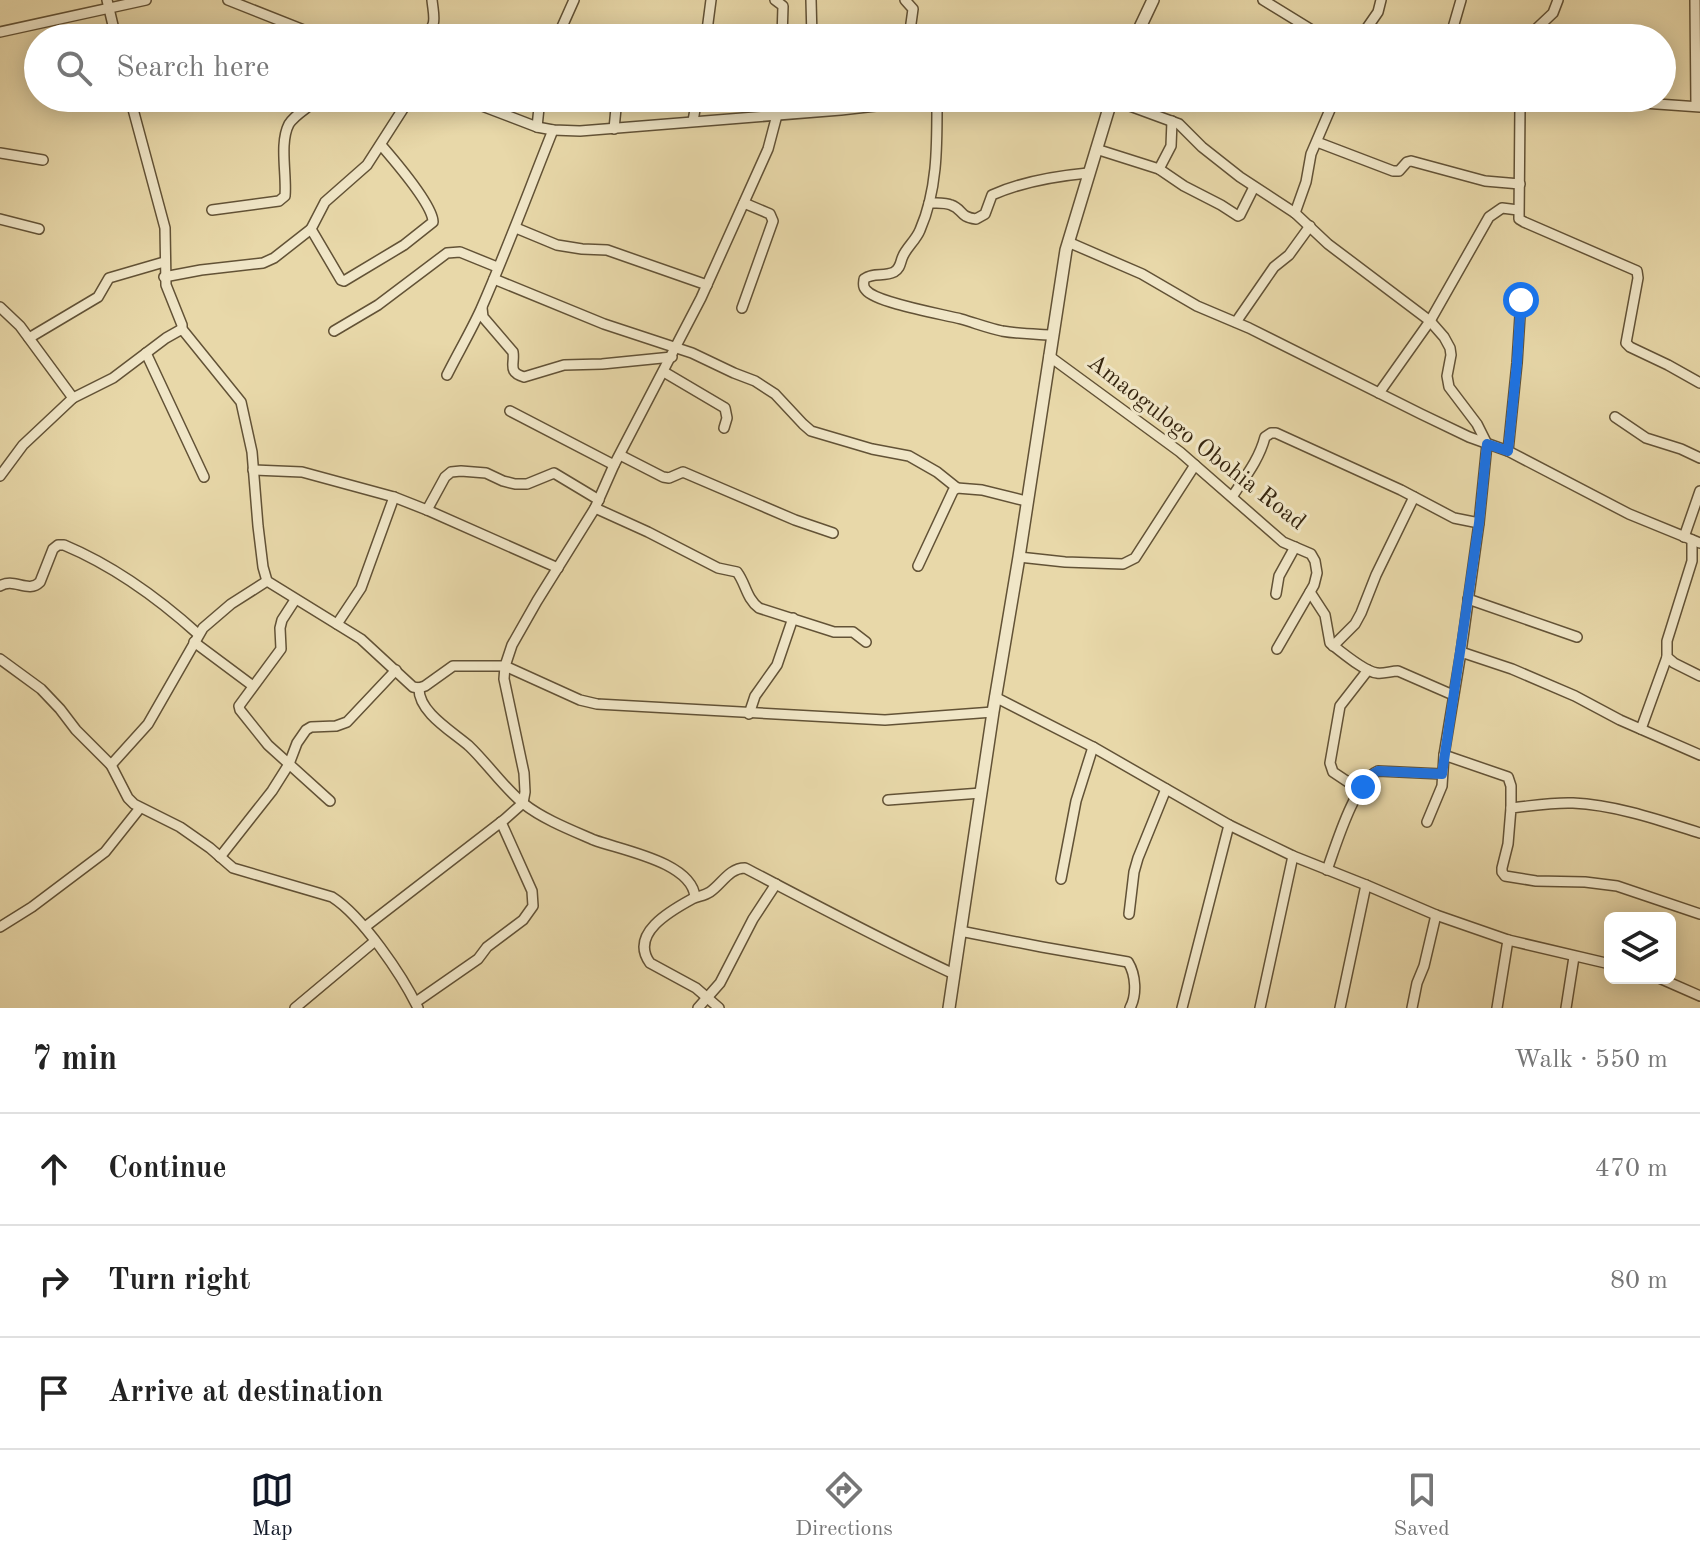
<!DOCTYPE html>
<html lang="en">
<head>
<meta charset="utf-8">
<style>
	body { margin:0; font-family:"Old Standard TT",serif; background:#f6f6f6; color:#222 }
	.controls { position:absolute; right:24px; bottom:24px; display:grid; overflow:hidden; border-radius:12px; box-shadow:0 4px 20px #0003 }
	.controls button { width:72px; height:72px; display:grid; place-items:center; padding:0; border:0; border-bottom:2px solid #e0e0e0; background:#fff; color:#222; font:40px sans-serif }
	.stop { position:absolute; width:24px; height:24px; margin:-18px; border:6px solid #1a73e8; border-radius:50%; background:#fff }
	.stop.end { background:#1a73e8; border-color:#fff; box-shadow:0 2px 8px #0008 }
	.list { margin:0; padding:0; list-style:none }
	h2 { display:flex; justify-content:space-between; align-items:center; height:104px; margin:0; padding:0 32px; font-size:34px }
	h2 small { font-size:26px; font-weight:400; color:#767676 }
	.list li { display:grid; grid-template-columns:52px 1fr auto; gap:24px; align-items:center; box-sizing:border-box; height:112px; padding:0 32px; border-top:2px solid #e0e0e0 }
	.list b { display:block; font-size:30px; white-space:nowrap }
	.list em { font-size:26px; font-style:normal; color:#767676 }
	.icon { flex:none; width:44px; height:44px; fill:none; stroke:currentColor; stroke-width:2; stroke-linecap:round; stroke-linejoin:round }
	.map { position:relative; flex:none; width:1700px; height:1008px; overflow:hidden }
	.search { position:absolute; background:#fff; box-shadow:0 4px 20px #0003; left:24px; right:24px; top:24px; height:88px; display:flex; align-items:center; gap:20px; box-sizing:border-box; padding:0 28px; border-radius:44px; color:#767676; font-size:30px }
	.sheet { height:440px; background:#fff }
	nav { display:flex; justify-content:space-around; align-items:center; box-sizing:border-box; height:112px; border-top:2px solid #e0e0e0; background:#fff; font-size:22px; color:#767676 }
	nav a { display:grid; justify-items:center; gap:4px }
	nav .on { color:#111827 }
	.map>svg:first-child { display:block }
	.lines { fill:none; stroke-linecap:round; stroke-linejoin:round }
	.minor-casing { stroke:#625236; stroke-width:12 }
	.tertiary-casing { stroke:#625236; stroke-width:14 }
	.minor { stroke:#f0e6c7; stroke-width:9 }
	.tertiary { stroke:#f0e6c7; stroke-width:11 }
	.route { stroke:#1a73e8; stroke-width:10 }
	.labels { text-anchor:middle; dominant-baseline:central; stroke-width:6; stroke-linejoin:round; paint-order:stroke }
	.street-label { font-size:24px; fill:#36250f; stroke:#f0e6c7 }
</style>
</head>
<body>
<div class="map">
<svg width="1700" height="1008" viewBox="0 0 1700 1008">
	<rect width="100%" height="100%" fill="#e8d8a9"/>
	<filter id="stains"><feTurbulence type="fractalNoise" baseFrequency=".0025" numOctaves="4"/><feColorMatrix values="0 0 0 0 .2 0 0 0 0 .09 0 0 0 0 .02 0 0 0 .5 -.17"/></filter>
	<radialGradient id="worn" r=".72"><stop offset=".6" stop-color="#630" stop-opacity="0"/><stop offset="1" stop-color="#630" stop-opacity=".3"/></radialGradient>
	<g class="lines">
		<g class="minor-casing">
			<g id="minor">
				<path d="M107,0L116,38"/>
				<path d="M228,0L324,38"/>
				<path d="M775,0L783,6L782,38"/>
				<path d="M811,0L812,38"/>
				<path d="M905,0L913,9L909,38"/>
				<path d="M1263,0L1325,38"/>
				<path d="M1695,0L1696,106"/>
				<path d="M1535,30L1553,13L1558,0"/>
				<path d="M0,32L146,0"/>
				<path d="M422,38C438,25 434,19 432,0"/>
				<path d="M557,38L574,0"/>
				<path d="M624,38L625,31"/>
				<path d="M706,38L711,0"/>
				<path d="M1360,38L1378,12L1381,0"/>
				<path d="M1450,38L1461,0"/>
				<path d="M130,98L165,228L166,285L182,325V329L241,402L252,452L258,526L263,567L267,581L361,639L413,687L419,688"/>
				<path d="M461,98L537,127L553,130L580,131L841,110L946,98"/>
				<path d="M1429,98L1454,103L1473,101L1520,106L1629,102L1700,107"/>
				<path d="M937,99C937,143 938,189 920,230C916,240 907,247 903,256C900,262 901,268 894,272C884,277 873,272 864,279C864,283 862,286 866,290C876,303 942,314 961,319C975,323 988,328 1002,331C1019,334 1035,334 1052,335"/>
				<path d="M1111,99L1179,124L1202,147L1240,177L1295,213L1328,244L1430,321L1444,337L1450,348L1451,355L1447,376L1449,387L1477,424L1487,444L1479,523L1461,652"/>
				<path d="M1520,106L1519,219L1524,222L1637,271L1638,278L1626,343L1630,347L1668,365L1700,383"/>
				<path d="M810,112V98"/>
				<path d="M693,121L697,98"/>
				<path d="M537,127L540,98"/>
				<path d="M614,129L617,98"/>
				<path d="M1317,142L1393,171H1399L1407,162L1411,161L1485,181L1520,184"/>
				<path d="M1096,149L1159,169L1184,186L1221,205L1238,216L1240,215L1254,187"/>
				<path d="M0,153L43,160"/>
				<path d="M1159,169L1171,146L1172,121"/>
				<path d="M929,203C936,203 945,202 951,205C963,209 959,217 976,219L985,214L992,195C1021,182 1056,176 1088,173"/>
				<path d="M212,210L279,201L285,196C287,175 279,143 289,124C295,114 310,107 318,98"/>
				<path d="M1295,213L1306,182L1311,154L1335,98"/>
				<path d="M0,219L39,229"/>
				<path d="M516,228L557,245L582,249L607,250L707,285"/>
				<path d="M311,229L341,280L344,281L404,245L433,222C433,205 394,160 381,145"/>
				<path d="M1068,242L1142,274L1197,306L1249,328L1421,414L1469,437L1508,451L1629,514L1700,543"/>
				<path d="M164,277L201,270L263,263L274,258L311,229L325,202L367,165L410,98"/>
				<path d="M494,279L604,324L692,353L734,373L755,381L775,394L803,424L811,431L872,449L909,456L937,472L957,488"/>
				<path d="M0,307L20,326L73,398"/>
				<path d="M482,308L483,317L513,352C515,364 507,372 524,377L564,365L602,364L672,357"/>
				<path d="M742,308L773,221L770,214L744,203"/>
				<path d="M1236,322L1274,267L1289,255L1310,226"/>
				<path d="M334,331L378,305L447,253L460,252L497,267"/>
				<path d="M29,338L98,297L109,278L164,262"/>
				<path d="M146,353L204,477"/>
				<path d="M1049,356L1180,452L1283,542L1311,554L1315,561L1317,573L1314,585L1277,649"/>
				<path d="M664,372L725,408L727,418L724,428"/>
				<path d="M447,375C458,353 471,331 481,309C507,250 529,190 553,130"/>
				<path d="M1379,393L1430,321L1489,217L1502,208L1518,210"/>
				<path d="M510,411L614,465"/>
				<path d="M1615,417L1646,438L1681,449L1700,458"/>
				<path d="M1508,451L1517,363L1521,300"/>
				<path d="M620,455L663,477L669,478L683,472L795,520L833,533"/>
				<path d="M253,470L302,472L394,497L427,510L558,568"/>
				<path d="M0,476L23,445L73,398L113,378L166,338L182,329"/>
				<path d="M1232,497C1245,477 1259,460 1265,437L1271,433H1276L1401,490L1454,518L1479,523"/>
				<path d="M595,508L648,532L718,568L737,572C746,584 746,598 759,608L834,632H853L866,642"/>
				<path d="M427,510L445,477L451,472L461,471L486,473L503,481L515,484H527L554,473L599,500"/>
				<path d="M1684,537L1700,491"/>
				<path d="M1692,540V561L1667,641V657L1674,663L1700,676"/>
				<path d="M1019,557L1065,562L1123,564L1135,558L1195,465"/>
				<path d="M918,566L953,491L957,488L982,490L1026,501"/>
				<path d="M0,586C14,577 28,594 40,582L53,549L58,545H64C114,566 157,597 198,634"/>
				<path d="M1310,592L1325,615L1330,643C1340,651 1365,672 1377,673C1384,674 1391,671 1398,671L1453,695"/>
				<path d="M1276,594L1279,576L1295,547"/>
				<path d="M1468,599L1577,637"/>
				<path d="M295,600L282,620L280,628L281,649L239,706L240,710L268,745L330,801"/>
				<path d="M337,624L361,588L394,497"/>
				<path d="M194,642L253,686"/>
				<path d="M1333,646L1355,624L1361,613L1376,575L1414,497"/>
				<path d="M0,659L41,689L60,709L76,730L111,765L128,798L134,804L180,827L210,848L233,868L332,897C362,916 402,975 418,1008"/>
				<path d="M419,688L425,686L453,666H505L580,700L597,704L885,720L993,712"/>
				<path d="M419,688C418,712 453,732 469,746C488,764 503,787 524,804C543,819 571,830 594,840C621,850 692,862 695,897"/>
				<path d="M995,697L1093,747L1229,825L1182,1008"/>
				<path d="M749,714L755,696L777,665L793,618"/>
				<path d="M1641,729L1667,657"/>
				<path d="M1444,755L1508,777L1511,786V808"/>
				<path d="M111,765L148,724L203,628L231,604L267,581"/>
				<path d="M1360,790L1333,772L1330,763L1340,706L1368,670"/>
				<path d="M888,800L981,793"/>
				<path d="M1427,822L1442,786L1444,755L1461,652L1512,669L1575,696L1620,720L1700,755"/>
				<path d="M1229,825L1293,856L1366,885L1340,1008"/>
				<path d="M1700,833C1659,820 1616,805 1573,803C1553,802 1531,806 1511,808L1508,844L1502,868V872L1505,876L1536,881L1585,882L1617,886L1700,914"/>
				<path d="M220,857L272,791L289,764L297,743L306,730L311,727L336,726L347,722L396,670"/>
				<path d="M1327,870C1336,845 1355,781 1378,771L1442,774"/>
				<path d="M1061,879L1076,801L1093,747"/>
				<path d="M1366,885L1436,915L1508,940L1610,964"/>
				<path d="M1129,914L1134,872L1138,858L1166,789"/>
				<path d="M0,927L32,907L105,852L140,808"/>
				<path d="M365,927L505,819L523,803L525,792L524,773L504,679L505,666L512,645L537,601L595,508L614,465L701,298L768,149L777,115L778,98"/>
				<path d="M960,931L1042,947L1128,962C1136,975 1137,995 1130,1008"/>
				<path d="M1659,978L1700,996"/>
				<path d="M416,1002L478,959L487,947L523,920L533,906L532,891L501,822"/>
				<path d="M295,1008L375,941"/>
				<path d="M698,1008L720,983L753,919L776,884"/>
				<path d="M719,1008L696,988L650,963C629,934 670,911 692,899C698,896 704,896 710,892C722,884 729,868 745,868C814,904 883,941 954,974"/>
				<path d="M1260,1008L1293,856"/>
				<path d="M1412,1008L1417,983L1424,966L1436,915"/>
				<path d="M1497,1008L1508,940"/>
				<path d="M1566,1008L1574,957"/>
			</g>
		</g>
		<g class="tertiary-casing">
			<g id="tertiary">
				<path d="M1135,38L1153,0"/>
				<path d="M949,1008L993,712L1019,557L1066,250L1112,98"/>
			</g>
		</g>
		<use href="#minor" class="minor"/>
		<use href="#tertiary" class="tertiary"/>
	</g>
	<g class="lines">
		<path class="route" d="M1363,787L1371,775L1378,771L1442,774L1479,523L1487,444L1508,451L1517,363L1521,300"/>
	</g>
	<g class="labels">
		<g class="street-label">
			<text transform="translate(1196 443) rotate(38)">Amaogulogo Obohia Road</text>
		</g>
	</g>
	<rect width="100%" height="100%" filter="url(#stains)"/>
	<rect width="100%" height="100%" fill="url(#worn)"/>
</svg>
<div class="controls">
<button><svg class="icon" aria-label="layers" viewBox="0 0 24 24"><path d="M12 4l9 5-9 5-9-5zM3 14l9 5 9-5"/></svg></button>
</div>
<div class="stop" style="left:1521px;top:300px"></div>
<div class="stop end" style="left:1363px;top:787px"></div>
<div class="search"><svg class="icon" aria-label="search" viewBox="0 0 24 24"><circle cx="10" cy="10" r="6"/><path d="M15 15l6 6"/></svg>Search here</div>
</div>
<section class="sheet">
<h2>7 min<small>Walk · 550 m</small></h2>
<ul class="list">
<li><svg class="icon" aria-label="ahead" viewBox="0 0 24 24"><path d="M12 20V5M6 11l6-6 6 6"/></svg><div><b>Continue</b></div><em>470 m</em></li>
<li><svg class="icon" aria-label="right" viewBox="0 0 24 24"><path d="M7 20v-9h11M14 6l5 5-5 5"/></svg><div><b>Turn right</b></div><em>80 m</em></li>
<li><svg class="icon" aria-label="arrive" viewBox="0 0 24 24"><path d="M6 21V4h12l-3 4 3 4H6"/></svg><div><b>Arrive at destination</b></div></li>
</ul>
</section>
<nav>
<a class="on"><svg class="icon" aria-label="map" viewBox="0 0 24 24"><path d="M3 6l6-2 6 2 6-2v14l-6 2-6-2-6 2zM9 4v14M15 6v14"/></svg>Map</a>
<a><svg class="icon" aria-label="directions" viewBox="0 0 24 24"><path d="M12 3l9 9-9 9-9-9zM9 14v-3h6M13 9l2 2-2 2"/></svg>Directions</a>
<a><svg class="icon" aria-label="saved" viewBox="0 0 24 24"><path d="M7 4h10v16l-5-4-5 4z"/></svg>Saved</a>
</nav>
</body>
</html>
